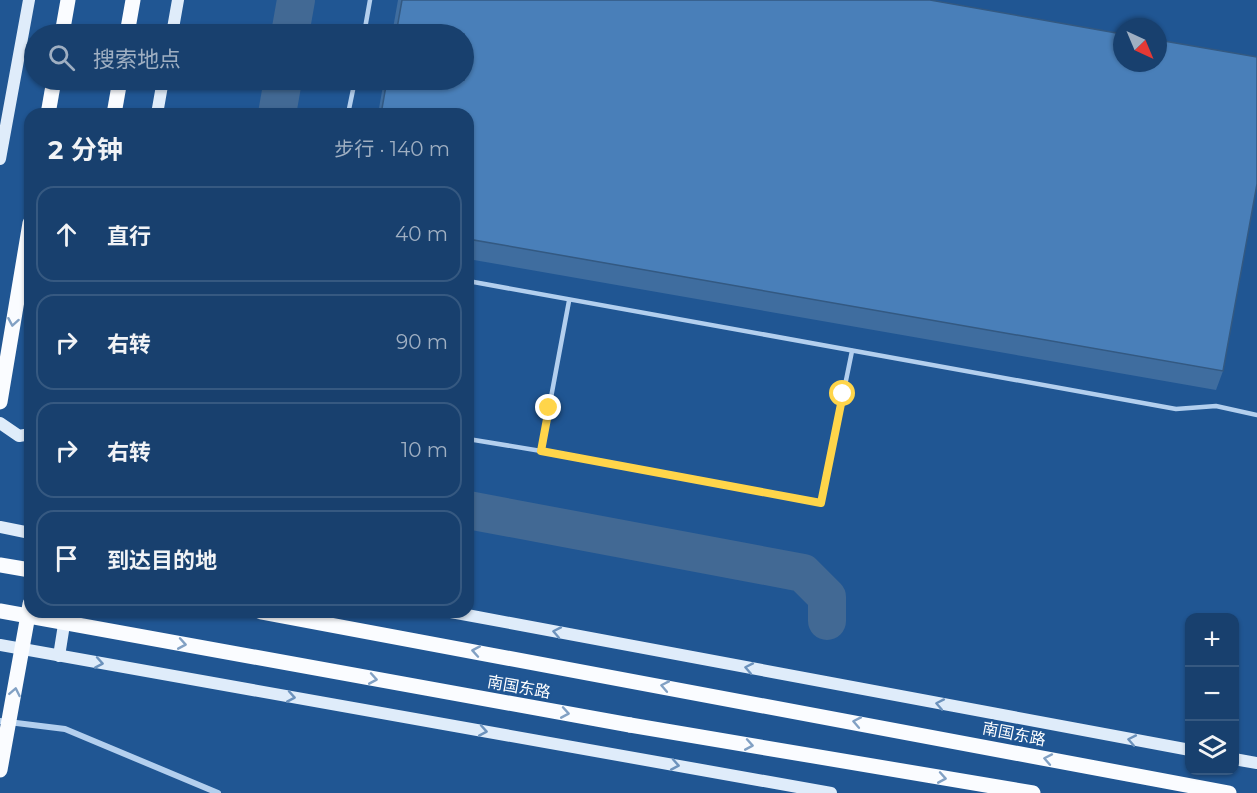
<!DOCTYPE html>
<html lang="zh">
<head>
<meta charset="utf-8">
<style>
	body { margin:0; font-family:Montserrat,"Noto Sans SC",sans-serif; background:#254b76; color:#f1f3f6 }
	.controls { position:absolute; right:18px; bottom:18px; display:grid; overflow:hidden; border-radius:12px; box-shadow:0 2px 4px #0004 }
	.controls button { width:54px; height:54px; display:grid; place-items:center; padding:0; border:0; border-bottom:2px solid #365981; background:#18406e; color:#f1f3f6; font:30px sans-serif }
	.compass { position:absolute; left:1113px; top:18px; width:54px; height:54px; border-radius:50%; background:#18406e; box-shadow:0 2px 4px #0004; rotate:136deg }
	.stop { position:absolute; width:18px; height:18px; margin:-14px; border:4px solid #ffd54a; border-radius:50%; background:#fff }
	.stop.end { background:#ffd54a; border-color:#fff; box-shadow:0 2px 6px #0008 }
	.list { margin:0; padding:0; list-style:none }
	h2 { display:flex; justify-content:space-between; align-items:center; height:78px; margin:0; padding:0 24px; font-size:26px }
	h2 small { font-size:20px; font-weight:400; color:#9fafc2 }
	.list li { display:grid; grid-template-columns:39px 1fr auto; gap:18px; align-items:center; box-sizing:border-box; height:96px; margin:0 12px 12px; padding:0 12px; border:2px solid #365981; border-radius:18px }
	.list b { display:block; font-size:22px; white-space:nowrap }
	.list em { font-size:20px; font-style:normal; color:#9fafc2 }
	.icon { flex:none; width:33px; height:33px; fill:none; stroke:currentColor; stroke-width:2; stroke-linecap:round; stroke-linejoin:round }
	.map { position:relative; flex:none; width:1257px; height:793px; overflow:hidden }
	.search { position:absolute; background:#18406e; box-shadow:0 2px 4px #0004; left:24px; top:24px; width:450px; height:66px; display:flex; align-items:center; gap:15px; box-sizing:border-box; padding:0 21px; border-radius:33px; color:#9fafc2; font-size:22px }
	.panel { position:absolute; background:#18406e; box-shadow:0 2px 4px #0004; left:24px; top:108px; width:450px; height:510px; border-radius:18px }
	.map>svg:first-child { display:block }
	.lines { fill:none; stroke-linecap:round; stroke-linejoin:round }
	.river { stroke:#426994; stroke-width:38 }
	.lane { stroke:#b3cfee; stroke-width:4.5 }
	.street { stroke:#b3cfee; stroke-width:6 }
	.secondary { stroke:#dfecfa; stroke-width:12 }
	.primary { stroke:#fafcff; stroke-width:15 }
	.primary-bridge { stroke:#fafcff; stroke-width:15 }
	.wall { fill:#3f6d9f }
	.building { fill:#497fb9; stroke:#335982; stroke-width:1.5 }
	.oneway { stroke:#82a1c4 }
	.oneway2 { stroke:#6c92bc }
	.route { stroke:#ffd54a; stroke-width:8 }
	.labels { text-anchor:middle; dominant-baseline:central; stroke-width:4.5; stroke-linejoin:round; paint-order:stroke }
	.street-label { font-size:16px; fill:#fff; stroke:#205693 }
</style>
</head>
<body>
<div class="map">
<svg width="1257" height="793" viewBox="0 0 1257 793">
	<rect width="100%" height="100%" fill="#205693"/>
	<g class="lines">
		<g class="river">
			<path d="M290,34L296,0"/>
			<path d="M277,114L283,80"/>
			<path d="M468,510L803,573L827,597V621"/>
		</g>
		<g class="lane">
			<path d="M364,34L370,0"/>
			<path d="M348,114L355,80"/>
			<path d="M468,281L1176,409L1216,406L1257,415"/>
			<path d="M468,439L541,451L569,301"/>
			<path d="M541,451L821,503L852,351"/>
		</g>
		<path class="street" d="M0,721L65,729L218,793"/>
		<g class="secondary">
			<path d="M172,34L178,0"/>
			<path d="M157,114L163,80"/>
			<path d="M0,159L29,0"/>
			<path d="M0,423L19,436L30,434"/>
			<path d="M0,527L30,533"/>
			<path d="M451,612L1190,750"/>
			<path d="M0,645L831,793"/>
			<path d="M59,656L66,612"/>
			<path d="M1234,759L1257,763"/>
		</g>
		<g class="primary">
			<path d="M62,34L68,0"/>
			<path d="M127,34L133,0"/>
			<path d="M48,114L54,80"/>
			<path d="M114,114L120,80"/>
			<path d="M0,402L30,223"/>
			<path d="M0,565L30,570"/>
			<path d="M261,612L1229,793"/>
			<path d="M630,725L1033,793"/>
		</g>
		<g class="primary-bridge">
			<path d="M0,611L630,725"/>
			<path d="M0,770L30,604"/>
		</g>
	</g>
	<path class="wall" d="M398,0H930L1223,371L1216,390L468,259V114H378L384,80H464V34H392Z"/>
	<path class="building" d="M402,0H930L1122,34V63H1158V40L1257,57V184L1223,371L468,239V114H381L387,80H464V34H396Z"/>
	<defs><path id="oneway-chevron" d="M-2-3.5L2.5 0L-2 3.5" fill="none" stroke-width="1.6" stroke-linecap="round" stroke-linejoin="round" transform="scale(1.5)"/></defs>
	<g class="oneway">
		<use href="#oneway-chevron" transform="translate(13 322) rotate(100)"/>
		<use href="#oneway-chevron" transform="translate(182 644) rotate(10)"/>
		<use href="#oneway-chevron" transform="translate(476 651) rotate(-170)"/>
		<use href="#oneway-chevron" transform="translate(373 679) rotate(10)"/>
		<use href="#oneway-chevron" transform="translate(665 686) rotate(-169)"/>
		<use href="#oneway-chevron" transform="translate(15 692) rotate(-79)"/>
		<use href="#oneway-chevron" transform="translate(565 713) rotate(10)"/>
		<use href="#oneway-chevron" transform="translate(857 722) rotate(-169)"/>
		<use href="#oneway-chevron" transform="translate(749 745) rotate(10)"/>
		<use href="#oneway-chevron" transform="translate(1048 759) rotate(-169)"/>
		<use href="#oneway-chevron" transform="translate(942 778) rotate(10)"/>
	</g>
	<g class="oneway2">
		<use href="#oneway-chevron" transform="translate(557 632) rotate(-169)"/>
		<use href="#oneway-chevron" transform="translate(99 663) rotate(10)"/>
		<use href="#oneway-chevron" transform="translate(749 668) rotate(-169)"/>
		<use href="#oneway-chevron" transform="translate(291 697) rotate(10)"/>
		<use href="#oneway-chevron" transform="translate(940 704) rotate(-169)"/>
		<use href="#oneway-chevron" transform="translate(483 731) rotate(10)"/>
		<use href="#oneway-chevron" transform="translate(1132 740) rotate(-169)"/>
		<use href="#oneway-chevron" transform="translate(675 765) rotate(10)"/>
	</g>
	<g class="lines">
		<path class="route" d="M549,408L541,451L821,503L843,394"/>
	</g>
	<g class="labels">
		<g class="street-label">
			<text transform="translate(519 687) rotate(10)">南国东路</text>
			<text transform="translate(1014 734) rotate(11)">南国东路</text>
		</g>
	</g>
</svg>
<div class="controls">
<button>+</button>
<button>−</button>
<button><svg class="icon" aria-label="layers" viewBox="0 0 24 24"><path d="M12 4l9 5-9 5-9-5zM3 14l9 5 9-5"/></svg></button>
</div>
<svg class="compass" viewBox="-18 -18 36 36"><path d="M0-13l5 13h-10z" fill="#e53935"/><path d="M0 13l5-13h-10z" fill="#9fafc2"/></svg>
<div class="stop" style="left:843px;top:394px"></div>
<div class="stop end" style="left:549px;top:408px"></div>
<div class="search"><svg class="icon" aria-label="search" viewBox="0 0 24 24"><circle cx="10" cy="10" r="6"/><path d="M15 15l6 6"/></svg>搜索地点</div>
<section class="panel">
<h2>2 分钟<small>步行 · 140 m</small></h2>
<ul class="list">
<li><svg class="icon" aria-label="ahead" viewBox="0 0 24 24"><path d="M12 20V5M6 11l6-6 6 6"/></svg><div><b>直行</b></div><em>40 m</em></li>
<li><svg class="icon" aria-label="right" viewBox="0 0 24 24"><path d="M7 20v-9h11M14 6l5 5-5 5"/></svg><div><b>右转</b></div><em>90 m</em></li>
<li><svg class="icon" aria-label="right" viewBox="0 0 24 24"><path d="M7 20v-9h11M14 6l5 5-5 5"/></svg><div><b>右转</b></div><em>10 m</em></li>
<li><svg class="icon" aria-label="arrive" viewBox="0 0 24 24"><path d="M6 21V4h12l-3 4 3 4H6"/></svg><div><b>到达目的地</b></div></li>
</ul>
</section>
</div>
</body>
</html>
